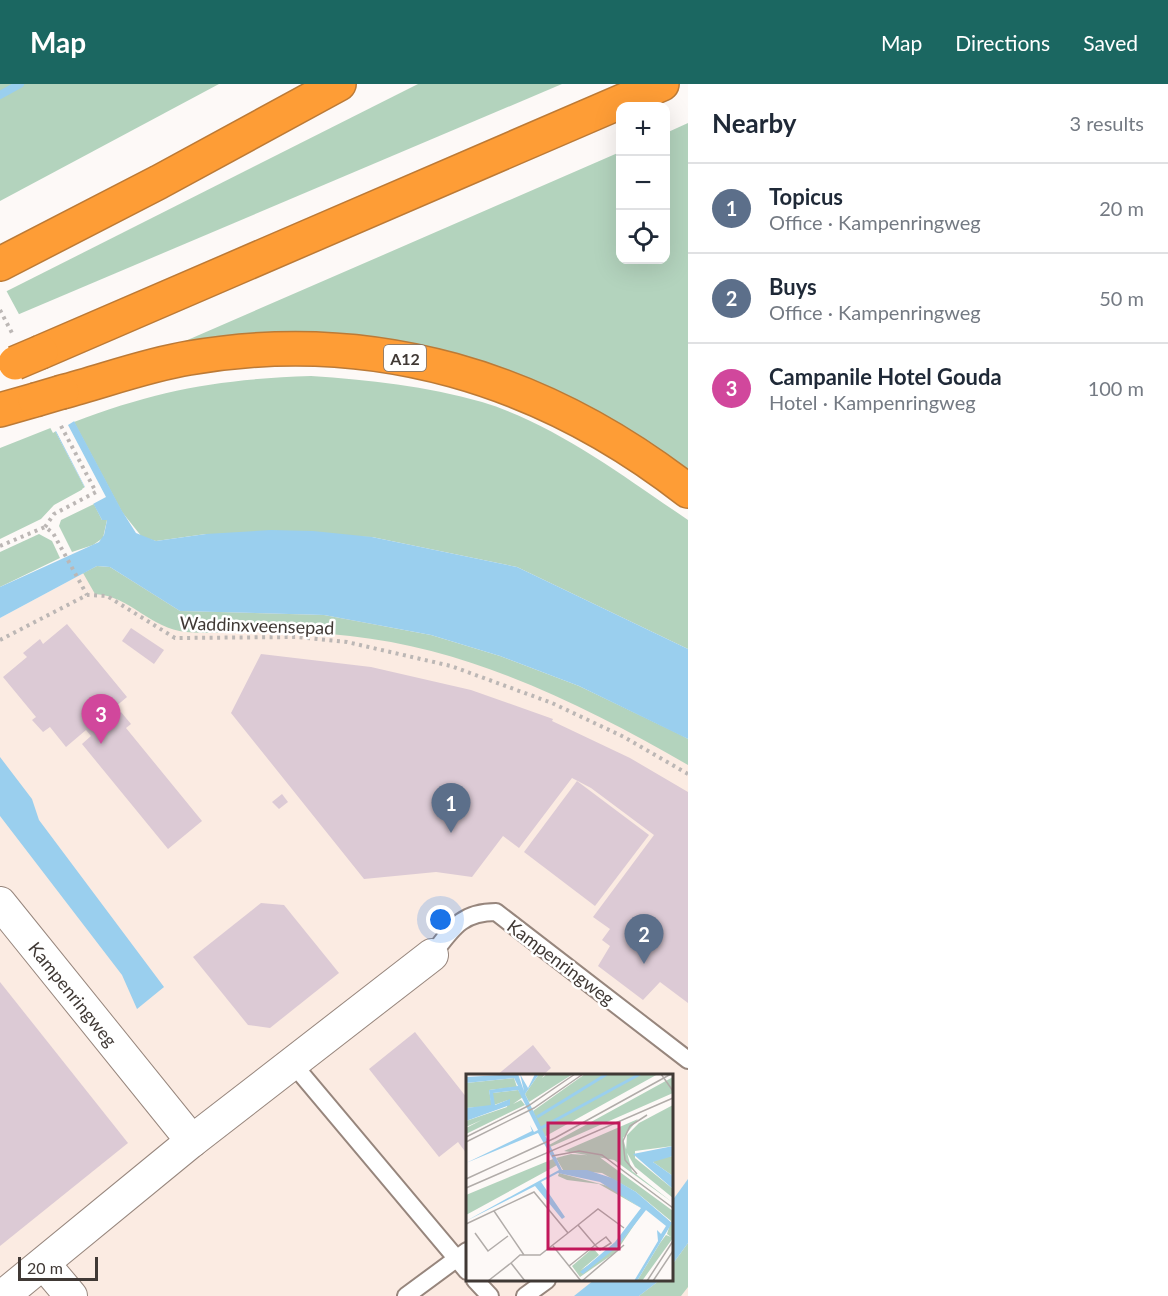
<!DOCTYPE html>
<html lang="en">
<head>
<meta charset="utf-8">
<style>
	body { margin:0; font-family:Lato,sans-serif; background:#f6f6f7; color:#1f2937 }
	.controls { position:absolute; right:18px; top:18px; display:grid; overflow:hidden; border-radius:12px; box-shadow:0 6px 24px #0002 }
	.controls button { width:54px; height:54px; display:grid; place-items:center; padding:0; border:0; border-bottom:2px solid #e0e1e3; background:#fff; color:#1f2937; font:30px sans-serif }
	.scale { position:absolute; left:18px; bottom:15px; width:80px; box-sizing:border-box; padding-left:6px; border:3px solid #403935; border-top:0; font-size:16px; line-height:21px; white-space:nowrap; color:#403935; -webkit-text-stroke:4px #fff; paint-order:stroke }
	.you { position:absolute; left:441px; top:836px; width:21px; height:21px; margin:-15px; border:4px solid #fff; border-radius:50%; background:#1a73e8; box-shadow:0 0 0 9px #1a73e833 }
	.badge { display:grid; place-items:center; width:39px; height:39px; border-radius:50%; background:#1b6761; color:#fff; font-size:20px; font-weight:700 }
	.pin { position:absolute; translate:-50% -50px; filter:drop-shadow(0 2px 3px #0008) }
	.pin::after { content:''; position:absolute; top:32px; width:21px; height:18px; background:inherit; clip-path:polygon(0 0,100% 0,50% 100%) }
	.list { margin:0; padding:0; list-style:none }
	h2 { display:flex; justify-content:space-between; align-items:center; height:78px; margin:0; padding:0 24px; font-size:26px }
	h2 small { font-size:20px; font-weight:400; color:#747a83 }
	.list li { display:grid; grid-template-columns:39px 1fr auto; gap:18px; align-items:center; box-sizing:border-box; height:90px; padding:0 24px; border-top:2px solid #e0e1e3 }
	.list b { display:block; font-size:22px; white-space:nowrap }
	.list p { margin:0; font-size:20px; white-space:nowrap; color:#747a83 }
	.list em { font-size:20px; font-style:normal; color:#747a83 }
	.icon { flex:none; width:33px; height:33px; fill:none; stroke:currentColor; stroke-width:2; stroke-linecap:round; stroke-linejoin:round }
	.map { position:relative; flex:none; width:688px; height:1212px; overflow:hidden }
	header { display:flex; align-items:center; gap:36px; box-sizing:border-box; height:84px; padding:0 30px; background:#1b6761; color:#fff }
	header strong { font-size:28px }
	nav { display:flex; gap:33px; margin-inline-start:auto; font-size:21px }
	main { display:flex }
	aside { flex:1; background:#fff }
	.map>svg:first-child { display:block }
	.built { fill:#fbebe2; fill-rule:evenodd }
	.green { fill:#b3d3bd }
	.water { fill:#9acfee }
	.pier { fill:#fdf9f7 }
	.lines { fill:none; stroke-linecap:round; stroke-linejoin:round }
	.stream { stroke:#9acfee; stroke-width:8 }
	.building { fill:#dccad5 }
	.lane-casing { stroke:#97867d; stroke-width:20 }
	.street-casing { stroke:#97867d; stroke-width:34 }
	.highway-casing { stroke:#bc7a36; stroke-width:36 }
	.path { stroke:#bcb7b5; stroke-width:4; stroke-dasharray:3 4.5; stroke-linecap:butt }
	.lane { stroke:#fff; stroke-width:16 }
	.street { stroke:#fff; stroke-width:32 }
	.highway { stroke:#fe9d36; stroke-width:33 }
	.highway-bridge-casing { stroke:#bc7a36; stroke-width:36; stroke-linecap:butt }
	.highway-bridge { stroke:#fe9d36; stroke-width:33 }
	.labels { text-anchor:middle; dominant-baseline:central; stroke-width:5; stroke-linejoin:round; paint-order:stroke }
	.shield { fill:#fff; stroke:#797472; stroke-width:1.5 }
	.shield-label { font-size:16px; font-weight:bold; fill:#403935 }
	.street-label { font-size:18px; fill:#403935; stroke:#fff }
	.inset-river { fill:none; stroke:#9acfee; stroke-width:3 }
	.inset-road { fill:none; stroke:#b1aca9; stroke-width:1.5 }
	.view { fill:#c2185b; fill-opacity:0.15; stroke:#c2185b; stroke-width:3 }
	.inset-edge { fill:none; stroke:#403935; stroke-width:3 }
</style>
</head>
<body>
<header>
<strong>Map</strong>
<nav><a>Map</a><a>Directions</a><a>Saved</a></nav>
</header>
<main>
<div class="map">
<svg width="688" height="1212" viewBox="0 0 688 1212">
	<rect width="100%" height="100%" fill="#fdf9f7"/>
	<path class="built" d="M97,482L216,526L324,531L374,539L688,655V1212H0V534ZM467,992H672V1196H467Z"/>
	<g class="green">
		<path d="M0,0H219L0,117Z"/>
		<path d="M418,0H562L17,231L5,208Z"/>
		<path d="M688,39V394L476,283L153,271L620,68V176H666V49Z"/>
		<path d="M311,292C369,296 426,302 482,318C555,340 626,394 688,436V565L517,483L372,453L206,450L156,457L142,453L122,428L74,338C157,306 221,295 311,292Z"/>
		<path d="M53,343L85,404L54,421L41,435L0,455V364Z"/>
		<path d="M94,420L102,436H107L103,454L93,461L72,468L59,442L61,436Z"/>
		<path d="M39,450L52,457L60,474L0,503V468Z"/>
		<path d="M97,482L110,483L180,527L324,531L431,551L500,572L579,602L681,651L688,655V681C584,621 471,565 350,552C330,550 310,548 291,547C256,546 220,551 186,548C151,545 130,512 95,510L83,489Z"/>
		<path d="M688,1159V1203L681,1212H639L660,1196H672V1181Z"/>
	</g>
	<g class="water">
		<path d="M0,198L122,427L136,449L156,457L206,450L271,446L313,447L372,453L517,483L688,565V655L579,602L500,572L431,551L324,531L180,527L110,483L97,482L0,534V503L99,458L104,451L107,436H102L0,243Z"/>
		<path d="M0,673L32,715L39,736L164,903L137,925L122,891L0,732Z"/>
		<path d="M688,1095V1159L672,1181V1117Z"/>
		<path d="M594,1196H660L639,1212H574Z"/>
	</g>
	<path class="pier" d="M0,195L76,336L68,341L106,413L91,421L82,405L85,403L56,347L53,349L0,249Z"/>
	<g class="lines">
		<path class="stream" d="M0,11L20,0"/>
	</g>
	<g class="building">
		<path d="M67,540L127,613L103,633L107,639L121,628L131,640L126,644L202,737L168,765L82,660L91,652L86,646L66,663L50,643L43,648L32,636L36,633L3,593L27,573L23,569L40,555L43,560Z"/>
		<path d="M131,544L164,566L154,580L122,557Z"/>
		<path d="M261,570L371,583L471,606L553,635L552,637L630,674L688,708V919L660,898L643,916L598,882L610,862L602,856L610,845L593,833L654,751L591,704L572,694L519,764L503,752L472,793L436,788L364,795L231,629Z"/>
		<path d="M577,697L649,751L595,822L524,768Z"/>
		<path d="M282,710L288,718L279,725L272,718Z"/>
		<path d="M261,819L284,821L339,889L270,944L248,941L193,873Z"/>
		<path d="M0,898L128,1059L0,1162Z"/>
		<path d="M415,948L467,1014V1070L458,1058L439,1073L369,985Z"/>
		<path d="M533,961L551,984L542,992H496Z"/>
	</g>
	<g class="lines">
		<g class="lane-casing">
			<g id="lane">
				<path d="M432,871C452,845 461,828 496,828L688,976"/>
				<path d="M293,980L467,1187"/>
				<path d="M475,1196L490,1212"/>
				<path d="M406,1212L467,1167"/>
				<path d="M525,1212L547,1196"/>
			</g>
		</g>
		<g class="street-casing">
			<g id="street">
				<path d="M0,819L192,1057L3,1212"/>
				<path d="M192,1057L432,871"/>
				<path d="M44,1180L71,1212"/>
			</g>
		</g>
		<g class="highway-casing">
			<g id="highway">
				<path d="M0,180L159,98L339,0"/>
				<path d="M41,268L662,0"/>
				<path d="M62,308C104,297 146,281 189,274C373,242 543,294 688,407"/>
				<path d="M0,326L35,316"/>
			</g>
		</g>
		<g class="path">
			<path d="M0,226L12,249"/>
			<path d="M45,443L54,430L96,408L60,340"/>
			<path d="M0,462L45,443L53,449L87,511"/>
			<path d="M0,556L87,511L107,512L175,554L297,553L347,558L451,582L552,619L624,653L688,690"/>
		</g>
		<use href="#lane" class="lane"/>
		<use href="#street" class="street"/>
		<use href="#highway" class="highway"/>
		<g class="highway-bridge-casing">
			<g id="highway-bridge">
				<path d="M15,279L41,268"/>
				<path d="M35,316L62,308"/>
			</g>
		</g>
		<use href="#highway-bridge" class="highway-bridge"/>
	</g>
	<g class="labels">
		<rect class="shield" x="384" y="261" width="42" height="26" rx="4.5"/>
		<g class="shield-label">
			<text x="405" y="274">A12</text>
		</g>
		<g class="street-label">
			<text transform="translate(257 541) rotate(2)">Waddinxveensepad</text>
			<text transform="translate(561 878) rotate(37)">Kampenringweg</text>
			<text transform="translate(73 910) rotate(51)">Kampenringweg</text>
		</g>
	</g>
	<g transform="translate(466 990)">
		<rect width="207" height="207" fill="#fdf9f7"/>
		<path d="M73,0H79L76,4L81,0H107L63,28L59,20ZM119,0H192L78,63L67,37ZM207,3V19L84,73L83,71ZM48,4L51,13L23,16L26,32L0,34V9ZM52,16L57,23L40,35L0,53V47L41,33L42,26L28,31L26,19ZM55,26L59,31L0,60V54ZM207,31V72L169,77V84L207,115V124L169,93L160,77L161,61L173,49ZM172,45L157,64L166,97L206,128L148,86L98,77ZM105,80L132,82L207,137V164L176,207H171L194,169L200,161L205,163L201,160L205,147L170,118L136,99L97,96L90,84ZM207,82V102L187,88L189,85ZM87,85L91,91L86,94L0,141V121ZM93,99L142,112L175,134L133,110L101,106L92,102ZM177,138L150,178L114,203L106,192L127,174L133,181L115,196L151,173Z" fill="#b3d3bd"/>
		<path d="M52,0L58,17L54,0L62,14L69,0H73L59,20L96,96H121L146,104L170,118L206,149L171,207H168L192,167L191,156L195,160L200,152L180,136L151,173L117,200L114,198L149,168L175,134L134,108L92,99L75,108L99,143L96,145L69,112L0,147L93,96L72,59L0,89L66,57L64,51L68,58L72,56L52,16L27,19L29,31L44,25V31L0,47V34L25,31L23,16L52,12L48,4L0,9V3ZM207,72V82L187,88L207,102V115L167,80Z" fill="#9acfee"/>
		<path class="inset-river" d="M71,43L141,0M75,54L174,0"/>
		<path class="inset-road" d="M195,0L207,17M0,63L62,32L109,0M0,68L68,34L117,0M86,82L113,77L136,81L207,134M171,100L159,86L157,67L164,52L181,41M0,105L89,64L205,0M0,114L207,24M28,137L58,181M0,150L68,118L102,159L74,181H54L45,189L59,207M9,159L22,177L42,162M102,159L132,135L158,154M87,172L115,207M103,192L123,176L129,171L140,163L145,169L134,176L129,171L112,151M22,207L45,189M116,207L158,171M181,207L207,167M187,207L207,177"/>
		<path class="view" d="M82,49H153V175H82Z"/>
		<rect width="207" height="207" class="inset-edge"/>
	</g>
</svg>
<div class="controls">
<button>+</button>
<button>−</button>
<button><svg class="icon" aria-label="locate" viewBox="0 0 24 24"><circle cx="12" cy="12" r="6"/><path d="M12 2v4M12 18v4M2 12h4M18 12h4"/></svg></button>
</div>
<div class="scale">20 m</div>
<div class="you"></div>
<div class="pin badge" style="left:451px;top:749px;background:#5c6f8a">1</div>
<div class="pin badge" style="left:644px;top:880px;background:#5c6f8a">2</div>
<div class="pin badge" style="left:101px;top:660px;background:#d1479c">3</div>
</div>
<aside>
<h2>Nearby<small>3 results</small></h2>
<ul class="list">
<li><span class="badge" style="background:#5c6f8a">1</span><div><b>Topicus</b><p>Office · Kampenringweg</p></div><em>20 m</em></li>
<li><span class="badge" style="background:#5c6f8a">2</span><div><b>Buys</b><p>Office · Kampenringweg</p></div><em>50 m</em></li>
<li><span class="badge" style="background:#d1479c">3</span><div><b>Campanile Hotel Gouda</b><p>Hotel · Kampenringweg</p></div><em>100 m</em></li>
</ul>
</aside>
</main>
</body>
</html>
